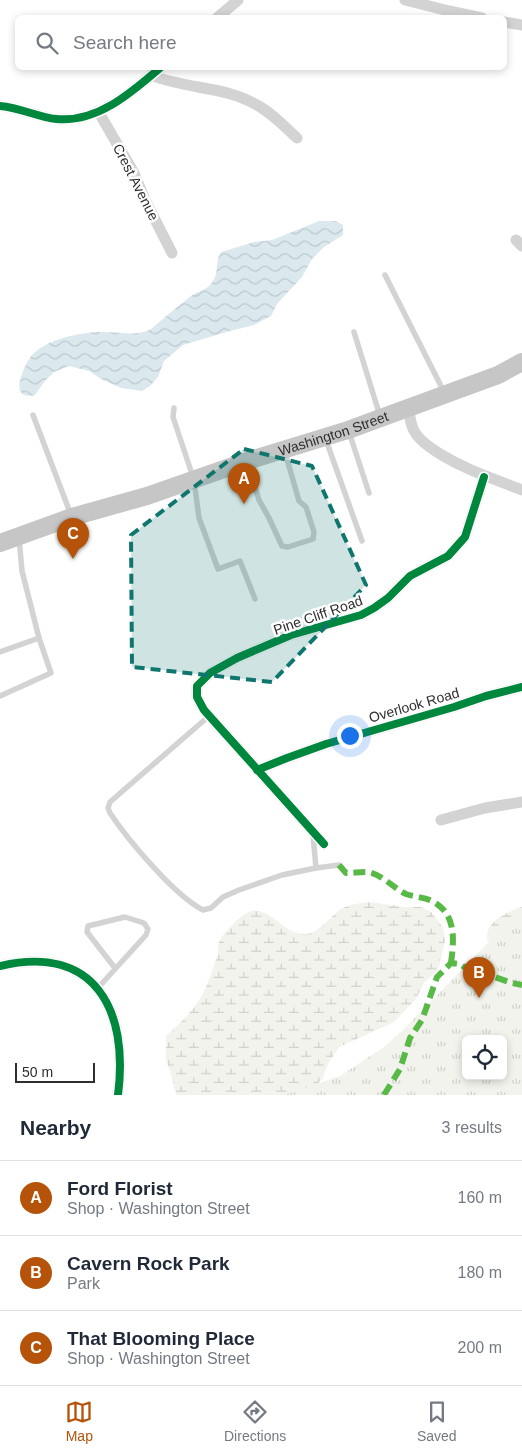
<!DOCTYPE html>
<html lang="en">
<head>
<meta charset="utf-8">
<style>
	body { margin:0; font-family:Arial,sans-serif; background:#f2f2f3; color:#1f2937 }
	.controls { position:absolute; right:15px; bottom:15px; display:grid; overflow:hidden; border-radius:8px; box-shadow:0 2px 8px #0003 }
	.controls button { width:45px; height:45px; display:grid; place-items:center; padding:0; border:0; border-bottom:1px solid #e0e1e3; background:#fff; color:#1f2937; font:25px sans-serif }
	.scale { position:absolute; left:15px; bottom:12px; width:80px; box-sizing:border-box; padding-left:5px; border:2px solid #2e2e2e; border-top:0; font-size:14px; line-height:18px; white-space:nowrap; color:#2e2e2e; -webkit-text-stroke:4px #fff; paint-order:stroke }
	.you { position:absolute; left:349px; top:735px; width:18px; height:18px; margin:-12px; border:4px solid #fff; border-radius:50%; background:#1a73e8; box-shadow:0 0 0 8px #1a73e833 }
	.badge { display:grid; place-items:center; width:32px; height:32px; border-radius:50%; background:#b45309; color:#fff; font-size:16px; font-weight:700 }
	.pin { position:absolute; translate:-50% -41px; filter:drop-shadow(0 1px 2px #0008) }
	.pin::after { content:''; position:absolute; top:26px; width:18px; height:15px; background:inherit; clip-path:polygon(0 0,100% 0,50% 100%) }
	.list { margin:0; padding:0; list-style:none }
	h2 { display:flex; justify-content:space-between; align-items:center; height:65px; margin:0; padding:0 20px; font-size:21px }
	h2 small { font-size:16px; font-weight:400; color:#747a83 }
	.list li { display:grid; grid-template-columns:32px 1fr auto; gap:15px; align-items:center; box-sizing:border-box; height:75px; padding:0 20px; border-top:1px solid #e0e1e3 }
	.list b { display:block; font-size:19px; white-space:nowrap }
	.list p { margin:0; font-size:16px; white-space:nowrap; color:#747a83 }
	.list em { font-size:16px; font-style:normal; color:#747a83 }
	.icon { flex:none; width:28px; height:28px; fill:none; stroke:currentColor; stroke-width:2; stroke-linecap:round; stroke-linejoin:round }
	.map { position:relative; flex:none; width:522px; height:1095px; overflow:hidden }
	.search { position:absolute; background:#fff; box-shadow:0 2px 8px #0003; left:15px; right:15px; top:15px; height:55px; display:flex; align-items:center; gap:12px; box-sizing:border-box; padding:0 18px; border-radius:8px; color:#747a83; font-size:19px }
	.sheet { height:290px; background:#fff }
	nav { display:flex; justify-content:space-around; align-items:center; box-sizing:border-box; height:70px; border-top:1px solid #e0e1e3; background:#fff; font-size:14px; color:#747a83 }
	nav a { display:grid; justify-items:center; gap:2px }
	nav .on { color:#b45309 }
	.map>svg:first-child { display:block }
	.wetland { fill:url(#wetland-marsh) }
	.park { fill:url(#park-tufts); fill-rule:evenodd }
	.water { fill:url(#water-waves) }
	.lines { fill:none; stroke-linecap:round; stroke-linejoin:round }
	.service { stroke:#d3d3d3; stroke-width:5.5 }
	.minor { stroke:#d3d3d3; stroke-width:11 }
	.primary { stroke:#c6c6c6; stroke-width:18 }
	.quiet { stroke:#58b947; stroke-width:6; stroke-dasharray:12 6; stroke-linecap:butt }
	.cycleway-casing { stroke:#fff; stroke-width:11 }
	.cycleway { stroke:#00873e; stroke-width:8 }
	.marked { fill:#0f766e; fill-opacity:0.2; stroke:#0f766e; stroke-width:4; stroke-dasharray:10 6; stroke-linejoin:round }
	.labels { text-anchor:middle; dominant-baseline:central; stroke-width:5; stroke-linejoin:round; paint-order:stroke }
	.street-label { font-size:14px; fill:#2e2e2e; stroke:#fff }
</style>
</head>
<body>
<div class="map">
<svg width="522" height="1095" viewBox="0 0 522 1095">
	<defs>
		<pattern id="wetland-marsh" width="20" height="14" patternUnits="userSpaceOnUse" patternTransform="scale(1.25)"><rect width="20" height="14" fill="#f1f3ec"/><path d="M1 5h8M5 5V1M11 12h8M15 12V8" fill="none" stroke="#cfd1cb"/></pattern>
		<pattern id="park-tufts" width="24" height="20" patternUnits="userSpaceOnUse" patternTransform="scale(1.25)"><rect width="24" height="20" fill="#f1f3ec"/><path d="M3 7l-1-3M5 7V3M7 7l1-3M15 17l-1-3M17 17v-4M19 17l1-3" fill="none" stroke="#cfd1cb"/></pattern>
		<pattern id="water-waves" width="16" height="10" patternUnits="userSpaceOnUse" patternTransform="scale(1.25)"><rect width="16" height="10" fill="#dbe9ef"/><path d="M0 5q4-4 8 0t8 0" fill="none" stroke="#bcc8cd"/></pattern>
	</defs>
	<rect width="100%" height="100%" fill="#fff"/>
	<g class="wetland">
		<path d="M369,902L405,907H421L431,912L443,927L445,941L438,970L424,983L416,999L394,1022L339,1047L328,1064L323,1078L313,1089L303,1095H176L170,1071L166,1060V1036C178,1025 191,1013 200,999C206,990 213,968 217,957C219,952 217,947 219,942C223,933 242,913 252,911C273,908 284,936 307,934C319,933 332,914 343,908C351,904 361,903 369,902Z"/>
		<path d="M522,907V948L493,945L487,939C487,936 487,933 488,930C493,919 511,910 522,907Z"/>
	</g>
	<path class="park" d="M522,908V1095H284L340,1076L384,1047L402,1031ZM466,1039H503V1076H466Z"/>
	<path class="water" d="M319,221H336L343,225V235L324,247L312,259L302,277L277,304L271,316L254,325L230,331L183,345L164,361L158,377L150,386L142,391L121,388L101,379L89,371L69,366L54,372L44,382L35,395C18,399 17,388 22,374C26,363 31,353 42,347C57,337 88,331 106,332C122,332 136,337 151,329C164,318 177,307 191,296C198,291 208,290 213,281C219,272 215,261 221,252L254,242L272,240Z"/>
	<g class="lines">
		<g class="service">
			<path d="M385,275L444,392"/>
			<path d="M354,332L380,416"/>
			<path d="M174,408L173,417L194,480L199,518L218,569L240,561L255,599"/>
			<path d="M33,415L71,515"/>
			<path d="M349,432L369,493"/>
			<path d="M326,440L362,541"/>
			<path d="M248,464L259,500L269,518L282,546L288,547L313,539L314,532L306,507L299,501L285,452"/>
			<path d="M19,538L22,571L39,638"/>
			<path d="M0,652L39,638L51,673L0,696"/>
			<path d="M209,716L110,802L108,808L110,813C128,840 175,896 203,910L211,908L223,897L239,890L282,875L316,868L313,835"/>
			<path d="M316,868L339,865"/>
			<path d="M97,989L146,935L148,929L144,923L125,917L88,926L87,932L115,968"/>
		</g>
		<g class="minor">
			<path d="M405,0L449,11L482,18"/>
			<path d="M217,18L238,0"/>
			<path d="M504,22L522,25"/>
			<path d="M151,75C184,89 224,86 255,104C271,112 284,126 297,138"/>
			<path d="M0,106C21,108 38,117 56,119C97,123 131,93 160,68"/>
			<path d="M98,111L134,173L145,200L172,253"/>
			<path d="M516,240L522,246"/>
			<path d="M409,408C410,417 410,426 416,434C422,443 431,448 440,454C468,471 492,478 522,490"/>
			<path d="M257,770L287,758L326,744L454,707L486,696L522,687"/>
			<path d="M441,820L485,808L522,802"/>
			<path d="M324,844L204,710L197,697V686L210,673L237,658L291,635L361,615L374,608L388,598L410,576L448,556L465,537L484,477"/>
			<path d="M0,966C95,944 129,1010 118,1095"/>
		</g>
		<path class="primary" id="s1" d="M0,543L72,517L147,496L247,461L348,430L498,375L522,362"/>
		<g class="quiet">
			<path d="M339,865L346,873C353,873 359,872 366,872C381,873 393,888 406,894C414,897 424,897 432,901C457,914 454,940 451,963"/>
			<path d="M384,1095L400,1069L410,1038L422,1020L437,977L451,963L460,964L470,971L486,974L512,983L522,985"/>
		</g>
		<g class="cycleway-casing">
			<g id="cycleway">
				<path d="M0,106C21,108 38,117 56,119C97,123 131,93 160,68"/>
				<path d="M257,770L287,758L326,744L454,707L486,696L522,687"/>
				<path d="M324,844L204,710L197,697V686L210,673L237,658L291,635L361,615L374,608L388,598L410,576L448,556L465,537L484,477"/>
				<path d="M0,966C95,944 129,1010 118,1095"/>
			</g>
		</g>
		<use href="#cycleway" class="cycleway"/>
	</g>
	<path class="marked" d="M244,449L312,466L366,585L272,682L132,667L131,535Z"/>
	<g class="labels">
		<g class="street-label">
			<text transform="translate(136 182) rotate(63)">Crest Avenue</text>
			<text stroke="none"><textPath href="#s1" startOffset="351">Washington Street</textPath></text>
			<text transform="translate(318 615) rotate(-19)">Pine Cliff Road</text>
			<text transform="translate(414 705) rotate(-16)">Overlook Road</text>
		</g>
	</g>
</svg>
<div class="controls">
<button><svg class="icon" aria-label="locate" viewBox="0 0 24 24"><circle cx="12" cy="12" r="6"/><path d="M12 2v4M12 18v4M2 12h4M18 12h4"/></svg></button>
</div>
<div class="scale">50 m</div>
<div class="you"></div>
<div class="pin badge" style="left:244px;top:504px">A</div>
<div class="pin badge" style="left:479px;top:998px">B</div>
<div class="pin badge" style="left:73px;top:559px">C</div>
<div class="search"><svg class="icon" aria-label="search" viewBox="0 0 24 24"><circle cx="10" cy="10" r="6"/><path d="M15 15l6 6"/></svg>Search here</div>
</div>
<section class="sheet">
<h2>Nearby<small>3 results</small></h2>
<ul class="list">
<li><span class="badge">A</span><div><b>Ford Florist</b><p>Shop · Washington Street</p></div><em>160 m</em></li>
<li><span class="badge">B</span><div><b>Cavern Rock Park</b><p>Park</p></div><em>180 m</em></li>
<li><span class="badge">C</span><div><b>That Blooming Place</b><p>Shop · Washington Street</p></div><em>200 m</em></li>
</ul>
</section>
<nav>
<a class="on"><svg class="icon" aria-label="map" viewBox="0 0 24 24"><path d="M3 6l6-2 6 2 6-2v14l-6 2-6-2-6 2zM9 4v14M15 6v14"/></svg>Map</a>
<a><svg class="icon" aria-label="directions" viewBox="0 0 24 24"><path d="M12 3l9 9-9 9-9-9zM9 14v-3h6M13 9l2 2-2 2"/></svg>Directions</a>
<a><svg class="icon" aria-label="saved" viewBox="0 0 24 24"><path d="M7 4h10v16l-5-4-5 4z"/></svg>Saved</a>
</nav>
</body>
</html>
